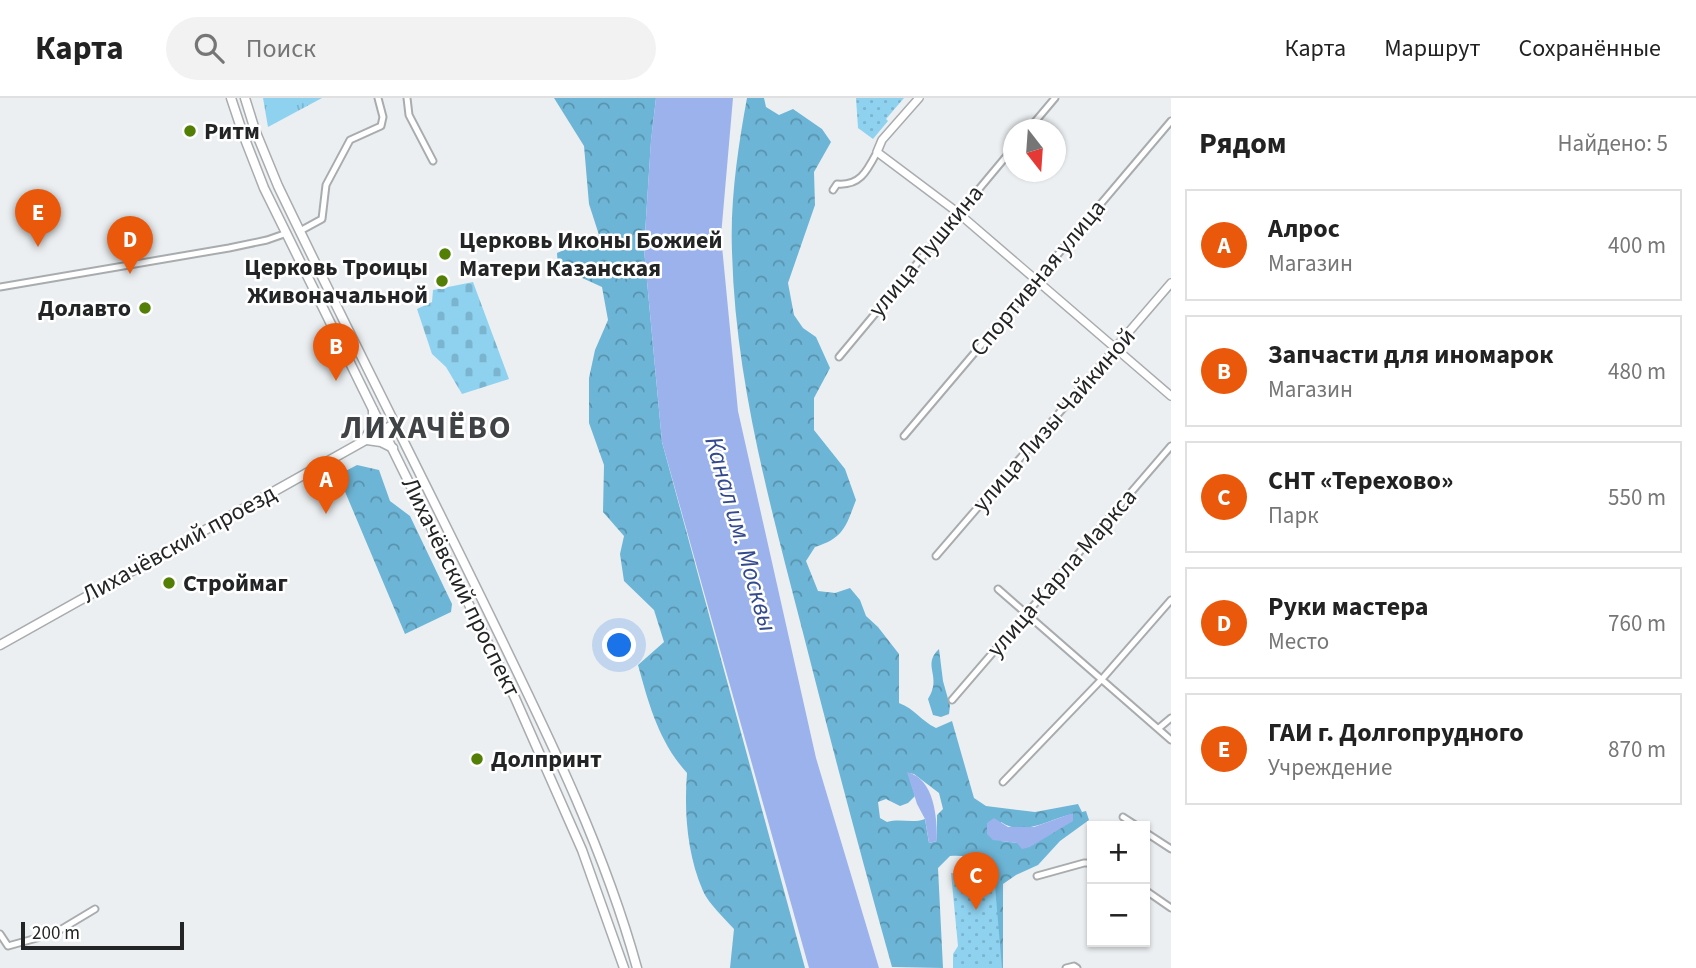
<!DOCTYPE html>
<html lang="ru">
<head>
<meta charset="utf-8">
<style>
	body { margin:0; font-family:"Source Sans 3",sans-serif; background:#f2f2f2; color:#222 }
	.controls { position:absolute; right:21px; bottom:21px; display:grid; overflow:hidden; border-radius:0px; box-shadow:0 2px 5px #0004 }
	.controls button { width:63px; height:63px; display:grid; place-items:center; padding:0; border:0; border-bottom:2px solid #e0e0e0; background:#fff; color:#222; font:35px sans-serif }
	.compass { position:absolute; left:1003px; top:21px; width:63px; height:63px; border-radius:50%; background:#fff; box-shadow:0 2px 5px #0004; rotate:163deg }
	.scale { position:absolute; left:21px; bottom:18px; width:163px; box-sizing:border-box; padding-left:7px; border:4px solid #232425; border-top:0; font-size:19px; line-height:24px; white-space:nowrap; color:#232425; -webkit-text-stroke:5px #fff; paint-order:stroke }
	.you { position:absolute; left:620px; top:548px; width:24px; height:24px; margin:-18px; border:5px solid #fff; border-radius:50%; background:#1a73e8; box-shadow:0 0 0 10px #1a73e833 }
	.badge { display:grid; place-items:center; width:46px; height:46px; border-radius:50%; background:#ea580c; color:#fff; font-size:23px; font-weight:700 }
	.pin { position:absolute; translate:-50% -58px; filter:drop-shadow(0 2px 4px #0008) }
	.pin::after { content:''; position:absolute; top:37px; width:24px; height:21px; background:inherit; clip-path:polygon(0 0,100% 0,50% 100%) }
	.list { margin:0; padding:0; list-style:none }
	h2 { display:flex; justify-content:space-between; align-items:center; height:91px; margin:0; padding:0 28px; font-size:30px }
	h2 small { font-size:23px; font-weight:400; color:#767676 }
	.list li { display:grid; grid-template-columns:46px 1fr auto; gap:21px; align-items:center; box-sizing:border-box; height:112px; margin:0 14px 14px; padding:0 14px; border:2px solid #e0e0e0; border-radius:0px }
	.list b { display:block; font-size:26px; white-space:nowrap }
	.list p { margin:0; font-size:23px; white-space:nowrap; color:#767676 }
	.list em { font-size:23px; font-style:normal; color:#767676 }
	.icon { flex:none; width:38px; height:38px; fill:none; stroke:currentColor; stroke-width:2; stroke-linecap:round; stroke-linejoin:round }
	.map { position:relative; flex:none; width:1171px; height:870px; overflow:hidden }
	header { display:flex; align-items:center; gap:42px; box-sizing:border-box; height:98px; padding:0 35px; background:#fff; border-bottom:2px solid #e0e0e0 }
	header strong { font-size:33px }
	nav { display:flex; gap:38px; margin-inline-start:auto; font-size:24px }
	.search { width:490px; height:63px; background:#f2f2f2; display:flex; align-items:center; gap:18px; box-sizing:border-box; padding:0 24px; border-radius:38px; color:#767676; font-size:26px }
	main { display:flex }
	aside { flex:1; background:#fff }
	.map>svg:first-child { display:block }
	.grass { fill:url(#grass-tufts) }
	.forest { fill:url(#forest-crowns); fill-rule:evenodd }
	.cemetery { fill:url(#cemetery-stones) }
	.garden { fill:url(#garden-dots) }
	.water { fill:#9cb2ec }
	.lines { fill:none; stroke-linecap:round; stroke-linejoin:round }
	.minor-casing { stroke:#a9acae; stroke-width:9 }
	.tertiary-casing { stroke:#a9acae; stroke-width:10 }
	.secondary-casing { stroke:#a9acae; stroke-width:11 }
	.minor { stroke:#fff; stroke-width:5 }
	.tertiary { stroke:#fff; stroke-width:7 }
	.secondary { stroke:#fff; stroke-width:8 }
	.poi-dot { fill:#537f06; stroke:#fff; stroke-width:2.5 }
	.labels { text-anchor:middle; dominant-baseline:central; stroke-width:5; stroke-linejoin:round; paint-order:stroke }
	.poi-label { font-size:24px; font-weight:bold; fill:#232425; stroke:#fff; text-anchor:start }
	.street-label { font-size:24px; fill:#232425; stroke:#fff }
	.water-label { font-size:26px; font-style:italic; fill:#344a8e; stroke:#fff }
	.district-label { font-size:32px; font-weight:bold; letter-spacing:2px; fill:#3f4345; stroke:#fff }
</style>
</head>
<body>
<header>
<strong>Карта</strong>
<div class="search"><svg class="icon" aria-label="search" viewBox="0 0 24 24"><circle cx="10" cy="10" r="6"/><path d="M15 15l6 6"/></svg>Поиск</div>
<nav><a>Карта</a><a>Маршрут</a><a>Сохранённые</a></nav>
</header>
<main>
<div class="map">
<svg width="1171" height="870" viewBox="0 0 1171 870">
	<defs>
		<pattern id="grass-tufts" width="24" height="20" patternUnits="userSpaceOnUse" patternTransform="scale(1.75)"><rect width="24" height="20" fill="#8fd2f0"/><path d="M3 7l-1-3M5 7V3M7 7l1-3M15 17l-1-3M17 17v-4M19 17l1-3" fill="none" stroke="#7bb4ce"/></pattern>
		<pattern id="forest-crowns" width="20" height="18" patternUnits="userSpaceOnUse" patternTransform="scale(1.75)"><rect width="20" height="18" fill="#6db5d6"/><path d="M2 6a3 3 0 1 1 6 0M12 15a3 3 0 1 1 6 0" fill="none" stroke="#5993ad"/></pattern>
		<pattern id="cemetery-stones" width="16" height="16" patternUnits="userSpaceOnUse" patternTransform="scale(1.75)"><rect width="16" height="16" fill="#8fd2f0"/><path d="M2 7V4a2 2 0 0 1 4 0v3zM10 15v-3a2 2 0 0 1 4 0v3z" fill="#7bb4ce"/></pattern>
		<pattern id="garden-dots" width="8" height="8" patternUnits="userSpaceOnUse" patternTransform="scale(1.75)"><rect width="8" height="8" fill="#8fd2f0"/><path d="M2 2h.1M6 6h.1" fill="none" stroke="#7bb4ce" stroke-width="1.8" stroke-linecap="round"/></pattern>
	</defs>
	<rect width="100%" height="100%" fill="#ebeff1"/>
	<path class="grass" d="M263,0H322L268,29Z"/>
	<g class="forest">
		<path d="M554,0H656L651,43L644,151L662,344L805,870H730L734,831C724,820 709,806 703,793C687,756 684,714 687,675C659,644 649,607 638,567L664,544L654,512L624,483L620,456L624,438L603,414L604,367L589,325V280L595,252L608,222L602,189L558,169L557,155L599,137L589,106L584,48Z"/>
		<path d="M747,0H764L766,9L779,17L793,11L822,31L831,44L814,74L815,107L788,185L794,217L803,230L816,239L830,270L814,300V332L845,371L856,402C846,428 844,440 815,449L806,463L818,493L835,495L850,490L860,502L866,518L878,529L899,556V605C915,611 920,622 936,630L952,623L974,700L986,708L1035,714L1078,706L1082,714L1086,713L1089,722L1060,743L1038,767L1016,777L1003,786V870H993L990,851L993,772C979,760 968,757 950,758L938,770L943,870L892,869C860,755 830,641 801,527C769,403 735,280 732,153C730,103 738,49 747,0ZM908,675L914,676L939,695L943,711L937,717V743L929,745L925,721C912,726 901,720 887,724L880,720L878,704L886,701L900,708L908,705L915,698ZM1073,716L1072,723L1018,745L1001,743V724C1024,740 1050,720 1073,716Z"/>
		<path d="M357,367L379,372L390,403L410,418L452,506L451,514L405,536L338,377Z"/>
		<path d="M939,551L943,583L950,608L949,616L941,619L933,617L928,601C943,578 921,568 939,551Z"/>
	</g>
	<path class="cemetery" d="M473,184L509,281L462,296L446,269L432,256L417,211L432,204L433,192Z"/>
	<g class="garden">
		<path d="M856,0H904L886,21L888,23L873,41L858,30Z"/>
		<path d="M951,775L994,776L1002,870H953V856L958,848Z"/>
	</g>
	<g class="water">
		<path d="M656,0H733L721,138L738,313L816,660L879,870H809L662,344L644,151L651,42Z"/>
		<path d="M907,674C935,681 937,720 937,743L929,745L925,721L917,706Z"/>
		<path d="M1073,715V723L1030,749L1022,751L1017,745L993,742L987,736V725L994,720L1008,729H1034Z"/>
	</g>
	<g class="lines">
		<g class="minor-casing">
			<g id="minor">
				<path d="M407,0L409,17L433,63"/>
				<path d="M1028,32L1055,0"/>
				<path d="M833,92L837,86C860,88 867,73 877,54"/>
				<path d="M300,133L322,121L326,87L350,42L381,28L383,19L378,0"/>
				<path d="M0,189L229,150L267,142L287,135"/>
				<path d="M839,259L1014,49"/>
				<path d="M904,338L1171,23"/>
				<path d="M936,458L1115,250"/>
				<path d="M998,491L1171,642"/>
				<path d="M952,602L1171,348"/>
				<path d="M1159,630L1171,620"/>
				<path d="M1003,684L1102,581L1171,502"/>
				<path d="M1123,719L1137,728"/>
				<path d="M1145,734L1171,751"/>
				<path d="M1037,778L1084,765H1092"/>
				<path d="M1145,792L1171,810"/>
				<path d="M0,836L8,848L55,835L95,811"/>
				<path d="M1066,870L1074,868L1077,870"/>
			</g>
		</g>
		<g class="tertiary-casing">
			<g id="tertiary">
				<path d="M919,0L882,42L877,54L957,114L1171,298"/>
				<path d="M1115,250L1171,185"/>
			</g>
		</g>
		<g class="secondary-casing">
			<g id="secondary">
				<path d="M231,0L243,36L264,90L515,600L582,752L624,870"/>
				<path d="M245,0L255,32L278,88C348,234 422,378 493,524C547,635 604,750 637,870"/>
				<path d="M366,339L373,327V312"/>
				<path d="M367,342L381,344L393,350"/>
				<path d="M0,547L396,325"/>
			</g>
		</g>
		<use href="#minor" class="minor"/>
		<use href="#tertiary" class="tertiary"/>
		<use href="#secondary" class="secondary"/>
	</g>
	<g class="poi-dot">
		<circle cx="190" cy="33" r="7"/>
		<circle cx="445" cy="156" r="7"/>
		<circle cx="442" cy="183" r="7"/>
		<circle cx="145" cy="210" r="7"/>
		<circle cx="169" cy="485" r="7"/>
		<circle cx="477" cy="661" r="7"/>
	</g>
	<g class="labels">
		<g class="poi-label">
			<text x="204" y="33">Ритм</text>
			<text x="459" y="142">Церковь Иконы Божией<tspan x="459" dy="28">Матери Казанская</tspan></text>
			<text x="428" y="169" text-anchor="end">Церковь Троицы<tspan x="428" dy="28">Живоначальной</tspan></text>
			<text x="131" y="210" text-anchor="end">Долавто</text>
			<text x="183" y="485">Строймаг</text>
			<text x="491" y="661">Долпринт</text>
		</g>
		<g class="street-label">
			<text transform="translate(926 153) rotate(-50)">улица Пушкина</text>
			<text transform="translate(1038 180) rotate(-50)">Спортивная улица</text>
			<text transform="translate(1054 322) rotate(-49)">улица Лизы Чайкиной</text>
			<text transform="translate(179 446) rotate(-29)">Лихачёвский проезд</text>
			<text transform="translate(1062 475) rotate(-49)">улица Карла Маркса</text>
			<text transform="translate(461 489) rotate(64)">Лихачёвский проспект</text>
		</g>
		<g class="water-label">
			<text transform="translate(741 436) rotate(74)">Канал им. Москвы</text>
		</g>
		<g class="district-label">
			<text x="427" y="330">ЛИХАЧЁВО</text>
		</g>
	</g>
</svg>
<div class="controls">
<button>+</button>
<button>−</button>
</div>
<svg class="compass" viewBox="-18 -18 36 36"><path d="M0-13l5 13h-10z" fill="#e53935"/><path d="M0 13l5-13h-10z" fill="#767676"/></svg>
<div class="scale">200 m</div>
<div class="you"></div>
<div class="pin badge" style="left:326px;top:416px">A</div>
<div class="pin badge" style="left:336px;top:283px">B</div>
<div class="pin badge" style="left:976px;top:812px">C</div>
<div class="pin badge" style="left:130px;top:176px">D</div>
<div class="pin badge" style="left:38px;top:149px">E</div>
</div>
<aside>
<h2>Рядом<small>Найдено: 5</small></h2>
<ul class="list">
<li><span class="badge">A</span><div><b>Алрос</b><p>Магазин</p></div><em>400 m</em></li>
<li><span class="badge">B</span><div><b>Запчасти для иномарок</b><p>Магазин</p></div><em>480 m</em></li>
<li><span class="badge">C</span><div><b>СНТ «Терехово»</b><p>Парк</p></div><em>550 m</em></li>
<li><span class="badge">D</span><div><b>Руки мастера</b><p>Место</p></div><em>760 m</em></li>
<li><span class="badge">E</span><div><b>ГАИ г. Долгопрудного</b><p>Учреждение</p></div><em>870 m</em></li>
</ul>
</aside>
</main>
</body>
</html>
